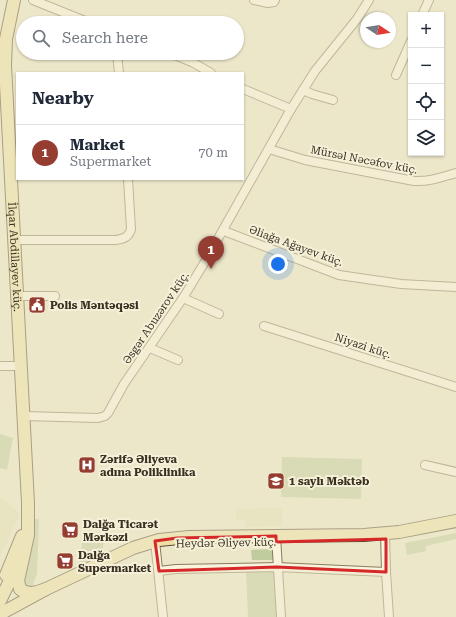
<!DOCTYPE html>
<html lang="en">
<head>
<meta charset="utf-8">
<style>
	body { margin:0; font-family:"Roboto Serif",serif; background:#f6f6f7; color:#1f2937 }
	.controls { position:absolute; right:12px; top:12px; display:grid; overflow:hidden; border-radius:0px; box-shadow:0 1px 3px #0004 }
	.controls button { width:36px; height:36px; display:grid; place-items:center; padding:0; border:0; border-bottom:1px solid #e0e1e3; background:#fff; color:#1f2937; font:20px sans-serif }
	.compass { position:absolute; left:360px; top:12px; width:36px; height:36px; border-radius:50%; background:#fff; box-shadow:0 1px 3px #0004; rotate:102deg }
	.you { position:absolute; left:278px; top:264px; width:14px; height:14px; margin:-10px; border:3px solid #fff; border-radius:50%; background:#1a73e8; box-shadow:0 0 0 6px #1a73e833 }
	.badge { display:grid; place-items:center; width:26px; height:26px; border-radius:50%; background:#963d31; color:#fff; font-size:13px; font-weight:700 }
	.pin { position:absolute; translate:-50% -33px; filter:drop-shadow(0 1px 2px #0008) }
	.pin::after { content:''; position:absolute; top:21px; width:14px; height:12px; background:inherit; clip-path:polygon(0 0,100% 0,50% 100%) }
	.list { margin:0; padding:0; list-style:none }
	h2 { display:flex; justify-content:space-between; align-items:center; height:52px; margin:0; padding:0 16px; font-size:17px }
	h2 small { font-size:13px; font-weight:400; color:#747a83 }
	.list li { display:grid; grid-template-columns:26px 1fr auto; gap:12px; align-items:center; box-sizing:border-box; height:56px; padding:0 16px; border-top:1px solid #e0e1e3 }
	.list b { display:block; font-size:15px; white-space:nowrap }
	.list p { margin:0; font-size:13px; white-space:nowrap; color:#747a83 }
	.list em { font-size:13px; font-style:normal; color:#747a83 }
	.icon { flex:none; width:22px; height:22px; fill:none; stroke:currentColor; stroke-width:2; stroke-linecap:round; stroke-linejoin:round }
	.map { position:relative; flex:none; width:456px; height:617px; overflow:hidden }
	.search { position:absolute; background:#fff; box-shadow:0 1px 3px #0004; left:16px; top:16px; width:228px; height:44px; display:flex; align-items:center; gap:10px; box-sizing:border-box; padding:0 14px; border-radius:22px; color:#747a83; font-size:15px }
	.panel { position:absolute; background:#fff; box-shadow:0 1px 3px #0004; left:16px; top:72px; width:228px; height:108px; border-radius:0px }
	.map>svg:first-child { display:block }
	.farmland { fill:#e3e1b8 }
	.green { fill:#c0cc9e }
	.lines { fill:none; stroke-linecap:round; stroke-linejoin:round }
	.street-casing { stroke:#8a7b5f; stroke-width:10 }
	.primary-casing { stroke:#584932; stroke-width:14 }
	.street { stroke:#f8f4dd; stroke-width:8 }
	.primary { stroke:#eee0a5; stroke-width:12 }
	.marked { fill:none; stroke:#d62828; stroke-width:3; stroke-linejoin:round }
	.labels { text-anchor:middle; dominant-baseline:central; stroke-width:4; stroke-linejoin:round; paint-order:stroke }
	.street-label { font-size:11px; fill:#3b3122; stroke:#f5f1d9 }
	.poi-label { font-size:11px; font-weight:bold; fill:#3b3122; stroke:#f5f1d9; text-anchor:start }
</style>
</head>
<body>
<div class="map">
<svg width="456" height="617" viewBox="0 0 456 617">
	<rect width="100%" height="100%" fill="#ede7ca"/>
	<g class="farmland">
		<path d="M0,496L20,514L0,558Z"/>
		<path d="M282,508V526L246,527V520H236V509Z"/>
	</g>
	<g class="green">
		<path d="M0,434L13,438L7,470L0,468Z"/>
		<path d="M282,457L362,459L361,499L281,497Z"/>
		<path d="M35,519H39L37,574L32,587H28L24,584L23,573L33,545Z"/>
		<path d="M456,533V539L426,546V551L407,555L405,543Z"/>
		<path d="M83,538L104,539L102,555L78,567Z"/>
		<path d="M273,549L274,560H252L251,550Z"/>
		<path d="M274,571L277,617H248L246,572Z"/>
	</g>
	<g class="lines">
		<g class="street-casing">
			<g id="street">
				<path d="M33,0L90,23"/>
				<path d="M254,0L268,3L274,2L275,0"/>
				<path d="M422,15L429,0"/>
				<path d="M117,53L119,73"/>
				<path d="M170,53L192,62L211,73"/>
				<path d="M396,75L411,41"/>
				<path d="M243,89L291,109"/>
				<path d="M303,90L312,94L333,100"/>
				<path d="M269,149L305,160L414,181C429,182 442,177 456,173"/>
				<path d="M224,231L339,275L401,284L456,287"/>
				<path d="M14,240H115C124,239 129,237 131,229L128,179"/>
				<path d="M17,296H55"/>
				<path d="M183,298L219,314"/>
				<path d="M264,326L456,387"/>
				<path d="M150,348L178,360"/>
				<path d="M0,366H20"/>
				<path d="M23,416L98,418L105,416L108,413L124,384L183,298L206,260L291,109L315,71L357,19L369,0"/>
				<path d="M425,465L456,472"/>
				<path d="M385,533L386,572L389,617"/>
				<path d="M276,536L281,617"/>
				<path d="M155,541L163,617"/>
				<path d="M159,571L176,569L277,567L386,572"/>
			</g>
		</g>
		<g class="primary-casing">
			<g id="primary">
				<path id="s1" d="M14,0L6,39L5,65L28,503V535L18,581L20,589C28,596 38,592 46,589"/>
				<path d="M6,575L22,536"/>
				<path d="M0,601L16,568"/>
				<path d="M0,614L46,589L133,548L159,540L189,537L364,535L399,532L456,521"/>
			</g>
		</g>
		<use href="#street" class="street"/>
		<use href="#primary" class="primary"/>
	</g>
	<path d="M0 0H456V617H0ZM276,536V542L386,539V572L277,567L159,571L155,541L177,538Z" fill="#ede7ca" fill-opacity=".55" fill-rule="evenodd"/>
	<path class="marked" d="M276,536V542L386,539V572L277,567L159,571L155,541L177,538Z"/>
	<defs>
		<g id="civic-square" transform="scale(0.9)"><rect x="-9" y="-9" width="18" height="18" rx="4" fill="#963d31" stroke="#f5f1d9"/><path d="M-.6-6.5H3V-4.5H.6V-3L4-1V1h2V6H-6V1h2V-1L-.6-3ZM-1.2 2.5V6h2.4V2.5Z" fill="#fff"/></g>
		<g id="hospital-square" transform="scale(0.9)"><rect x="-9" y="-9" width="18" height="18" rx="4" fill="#963d31" stroke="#f5f1d9"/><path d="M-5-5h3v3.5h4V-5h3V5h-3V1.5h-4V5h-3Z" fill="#fff"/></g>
		<g id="school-square" transform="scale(0.9)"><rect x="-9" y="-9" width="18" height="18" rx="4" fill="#963d31" stroke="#f5f1d9"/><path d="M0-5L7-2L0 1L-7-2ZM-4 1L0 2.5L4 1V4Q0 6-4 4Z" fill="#fff"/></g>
		<g id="supermarket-square" transform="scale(0.9)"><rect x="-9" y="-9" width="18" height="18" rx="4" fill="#963d31" stroke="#f5f1d9"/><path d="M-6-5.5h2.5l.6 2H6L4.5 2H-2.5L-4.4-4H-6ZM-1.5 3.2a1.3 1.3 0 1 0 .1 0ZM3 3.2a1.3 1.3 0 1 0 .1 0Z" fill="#fff"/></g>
	</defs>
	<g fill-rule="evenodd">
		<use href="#civic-square" x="37" y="305"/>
		<use href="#hospital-square" x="87" y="465"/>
		<use href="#school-square" x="276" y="481"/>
		<use href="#supermarket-square" x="70" y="530"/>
		<use href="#supermarket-square" x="65" y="561"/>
	</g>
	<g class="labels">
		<g class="street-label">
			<text transform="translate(364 160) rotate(11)">Mürsəl Nəcəfov küç.</text>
			<text transform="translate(296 246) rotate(20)">Əliağa Ağayev küç.</text>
			<text stroke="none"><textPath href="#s1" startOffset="258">İlqar Abdillayev küç.</textPath></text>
			<text transform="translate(156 318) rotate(-56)">Əsgər Abuzərov küç.</text>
			<text transform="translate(363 346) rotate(18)">Niyazi küç.</text>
			<text transform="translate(226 543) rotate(-1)">Heydər Əliyev küç.</text>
		</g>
		<g class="poi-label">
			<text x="50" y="305">Polis Məntəqəsi</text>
			<text x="100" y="459">Zərifə Əliyeva<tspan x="100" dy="13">adına Poliklinika</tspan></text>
			<text x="289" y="481">1 saylı Məktəb</text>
			<text x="83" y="524">Dalğa Ticarət<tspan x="83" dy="13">Mərkəzi</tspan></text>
			<text x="78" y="555">Dalğa<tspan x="78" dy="13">Supermarket</tspan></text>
		</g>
	</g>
</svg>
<div class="controls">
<button>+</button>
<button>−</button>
<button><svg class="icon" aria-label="locate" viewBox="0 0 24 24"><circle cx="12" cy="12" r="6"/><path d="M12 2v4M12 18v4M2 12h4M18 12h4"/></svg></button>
<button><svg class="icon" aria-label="layers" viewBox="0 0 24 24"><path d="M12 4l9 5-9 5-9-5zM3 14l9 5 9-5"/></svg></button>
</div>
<svg class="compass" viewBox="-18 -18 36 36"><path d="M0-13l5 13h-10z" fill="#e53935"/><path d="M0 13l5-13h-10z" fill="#747a83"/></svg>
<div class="you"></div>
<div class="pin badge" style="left:211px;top:269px">1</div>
<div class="search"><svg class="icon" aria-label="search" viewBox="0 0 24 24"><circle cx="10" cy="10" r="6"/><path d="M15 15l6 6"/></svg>Search here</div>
<section class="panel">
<h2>Nearby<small></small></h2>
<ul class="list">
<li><span class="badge">1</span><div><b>Market</b><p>Supermarket</p></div><em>70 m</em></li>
</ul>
</section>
</div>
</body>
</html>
